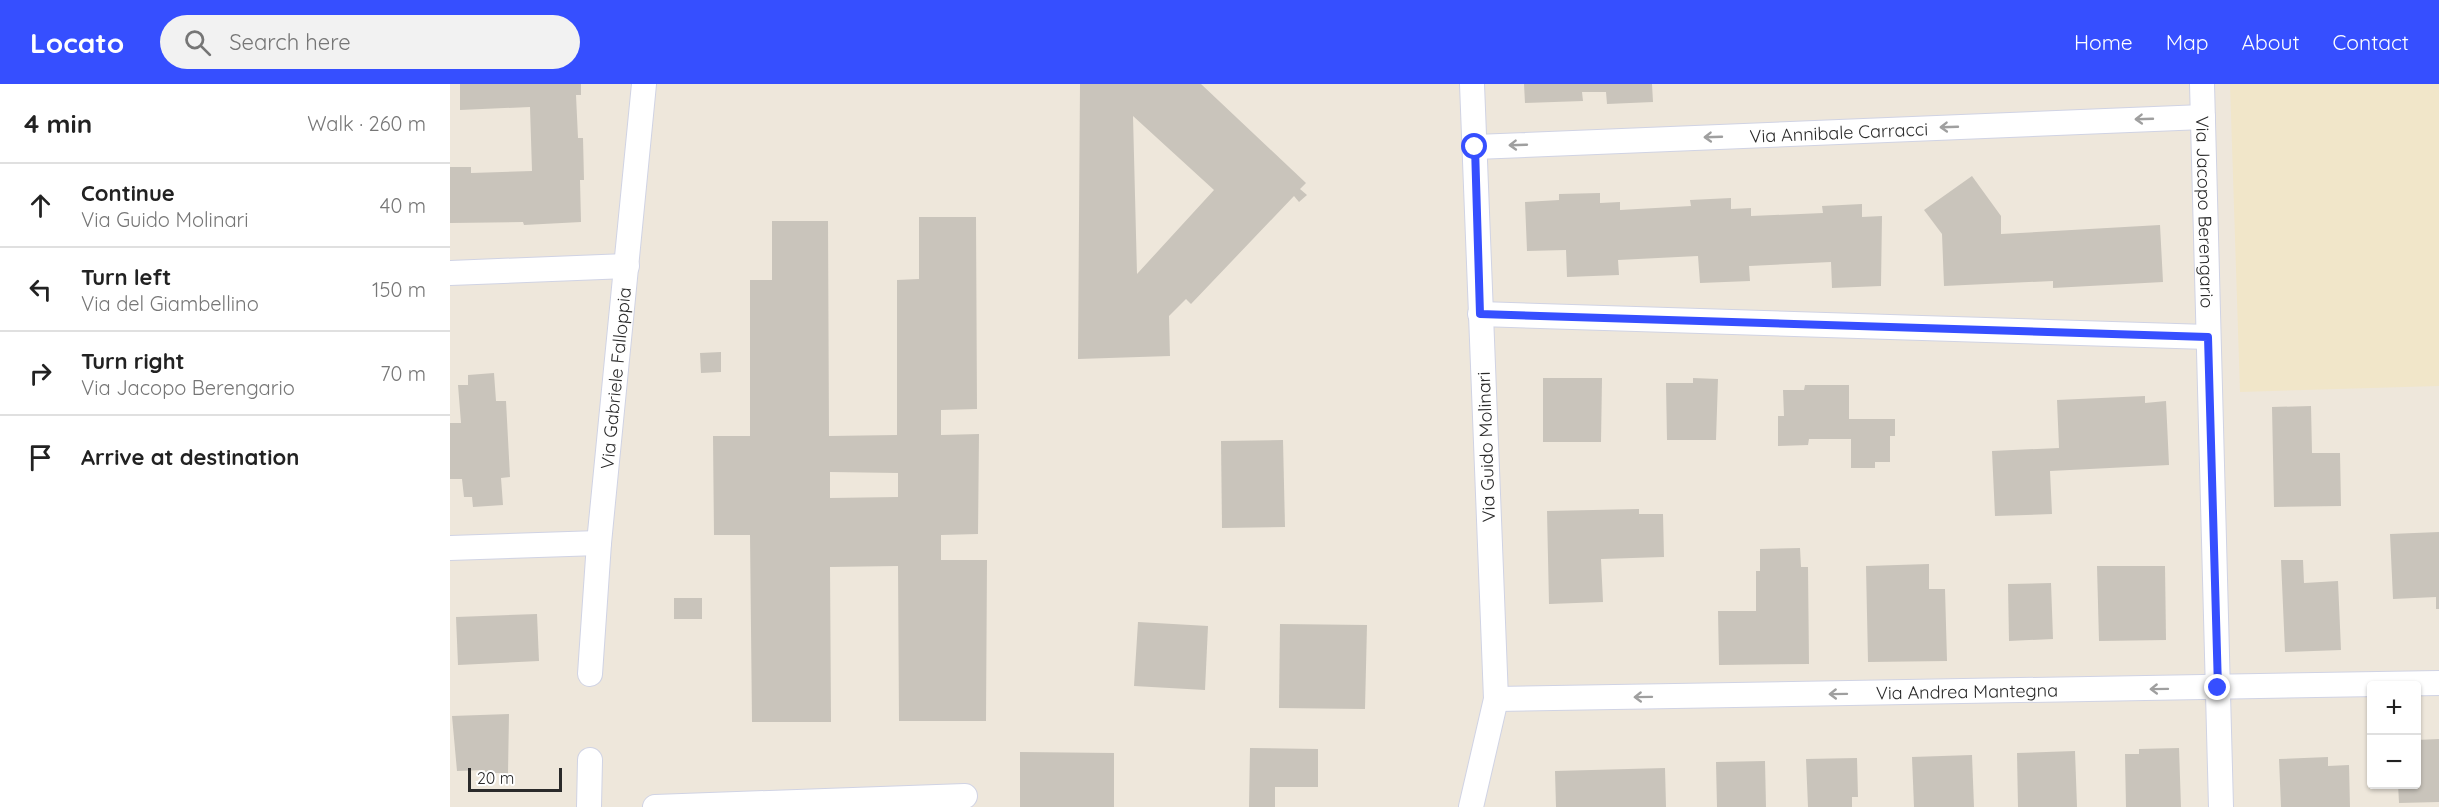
<!DOCTYPE html>
<html lang="en">
<head>
<meta charset="utf-8">
<style>
	body { margin:0; font-family:Quicksand,sans-serif; background:#f2f2f2; color:#222 }
	.controls { position:absolute; right:18px; bottom:18px; display:grid; overflow:hidden; border-radius:6px; box-shadow:0 2px 4px #0004 }
	.controls button { width:54px; height:54px; display:grid; place-items:center; padding:0; border:0; border-bottom:2px solid #e0e0e0; background:#fff; color:#222; font:30px sans-serif }
	.scale { position:absolute; left:18px; bottom:15px; width:94px; box-sizing:border-box; padding-left:6px; border:3px solid #2a2a2a; border-top:0; font-size:16px; line-height:21px; white-space:nowrap; color:#2a2a2a; -webkit-text-stroke:4px #fff; paint-order:stroke }
	.stop { position:absolute; width:18px; height:18px; margin:-14px; border:4px solid #364fff; border-radius:50%; background:#fff }
	.stop.end { background:#364fff; border-color:#fff; box-shadow:0 2px 6px #0008 }
	.list { margin:0; padding:0; list-style:none }
	h2 { display:flex; justify-content:space-between; align-items:center; height:78px; margin:0; padding:0 24px; font-size:26px }
	h2 small { font-size:20px; font-weight:400; color:#767676 }
	.list li { display:grid; grid-template-columns:39px 1fr auto; gap:18px; align-items:center; box-sizing:border-box; height:84px; padding:0 24px; border-top:2px solid #e0e0e0 }
	.list b { display:block; font-size:22px; white-space:nowrap }
	.list p { margin:0; font-size:20px; white-space:nowrap; color:#767676 }
	.list em { font-size:20px; font-style:normal; color:#767676 }
	.icon { flex:none; width:33px; height:33px; fill:none; stroke:currentColor; stroke-width:2; stroke-linecap:round; stroke-linejoin:round }
	.map { position:relative; flex:none; width:1989px; height:723px; overflow:hidden }
	header { display:flex; align-items:center; gap:36px; box-sizing:border-box; height:84px; padding:0 30px; background:#364fff; color:#fff }
	header strong { font-size:28px }
	nav { display:flex; gap:33px; margin-inline-start:auto; font-size:21px }
	.search { width:420px; height:54px; background:#f2f2f2; display:flex; align-items:center; gap:15px; box-sizing:border-box; padding:0 21px; border-radius:33px; color:#767676; font-size:22px }
	main { display:flex }
	aside { flex:1; background:#fff }
	.map>svg:first-child { display:block }
	.education { fill:#f1e6c9 }
	.building { fill:#c9c4bb; fill-rule:evenodd }
	.lines { fill:none; stroke-linecap:round; stroke-linejoin:round }
	.minor-casing { stroke:#d0d3e4; stroke-width:26 }
	.minor { stroke:#fff; stroke-width:24 }
	.oneway { stroke:#9f9f9f }
	.route { stroke:#364fff; stroke-width:8 }
	.labels { text-anchor:middle; dominant-baseline:central; stroke-width:4.5; stroke-linejoin:round; paint-order:stroke }
	.street-label { font-size:18px; fill:#2a2a2a; stroke:#fff }
</style>
</head>
<body>
<header>
<strong>Locato</strong>
<div class="search"><svg class="icon" aria-label="search" viewBox="0 0 24 24"><circle cx="10" cy="10" r="6"/><path d="M15 15l6 6"/></svg>Search here</div>
<nav><a>Home</a><a>Map</a><a>About</a><a>Contact</a></nav>
</header>
<main>
<aside>
<h2>4 min<small>Walk · 260 m</small></h2>
<ul class="list">
<li><svg class="icon" aria-label="ahead" viewBox="0 0 24 24"><path d="M12 20V5M6 11l6-6 6 6"/></svg><div><b>Continue</b><p>Via Guido Molinari</p></div><em>40 m</em></li>
<li><svg class="icon" aria-label="left" viewBox="0 0 24 24"><path d="M17 20v-9H6M10 6l-5 5 5 5"/></svg><div><b>Turn left</b><p>Via del Giambellino</p></div><em>150 m</em></li>
<li><svg class="icon" aria-label="right" viewBox="0 0 24 24"><path d="M7 20v-9h11M14 6l5 5-5 5"/></svg><div><b>Turn right</b><p>Via Jacopo Berengario</p></div><em>70 m</em></li>
<li><svg class="icon" aria-label="arrive" viewBox="0 0 24 24"><path d="M6 21V4h12l-3 4 3 4H6"/></svg><div><b>Arrive at destination</b></div></li>
</ul>
</aside>
<div class="map">
<svg width="1989" height="723" viewBox="0 0 1989 723">
	<rect width="100%" height="100%" fill="#eee7db"/>
	<path class="education" d="M1780,0H1989V302L1790,308Z"/>
	<g class="building">
		<path d="M10,0H131V11H126L128,54H133L134,96H130L131,138L74,141L73,138L0,139V83H21V89L82,87L80,23L10,26Z"/>
		<path d="M630,0H751L856,99L850,105L857,111L849,118L844,112L741,220L736,215L719,232L720,272L628,275ZM683,32L764,106L687,190Z"/>
		<path d="M1074,0H1202L1203,18L1157,20L1156,8H1132L1133,17L1075,19Z"/>
		<path d="M1522,92L1551,132V150L1710,141L1713,198L1603,204V197L1494,202L1492,150L1474,126Z"/>
		<path d="M1150,109V119L1170,118V126L1241,122L1240,116L1281,114V125L1301,124V132L1373,129L1372,122L1412,120V133L1432,132L1431,202L1382,204L1381,178L1299,182L1300,197L1250,199L1248,172L1168,176L1169,191L1117,193L1116,166L1077,167L1075,118L1109,116V110Z"/>
		<path d="M469,133H526L527,325L491,326V351L529,350L528,450L491,451V476H537L536,637H449L448,482L380,483L381,638H302L300,451H264L263,352H300V196H322V137H378L379,352L447,351V196L469,195ZM380,388L448,389V413L380,414Z"/>
		<path d="M271,268V288L251,289L250,269Z"/>
		<path d="M44,289L46,317H56L60,393L51,394L53,421L23,423L22,413H14L12,395H0V339H11L8,301H18V291Z"/>
		<path d="M1093,294H1152L1151,358H1093Z"/>
		<path d="M1243,294L1268,295L1266,356H1217L1216,299H1243Z"/>
		<path d="M1355,301H1399V335H1445V352H1440V378H1425V384H1401V355H1359L1358,361L1328,362V332H1334L1333,306H1354Z"/>
		<path d="M1695,312V319L1716,317L1719,381L1600,387L1602,430L1545,432L1542,367L1609,364L1607,316Z"/>
		<path d="M1861,322L1862,369H1890L1891,422L1824,423L1822,323Z"/>
		<path d="M833,356L835,443L772,444L771,357Z"/>
		<path d="M1189,425V430H1213L1214,473L1151,475L1153,518L1099,520L1097,427Z"/>
		<path d="M1989,448V525H1986V513L1943,515L1940,450Z"/>
		<path d="M1350,464L1351,483H1358L1359,580L1269,581L1268,527H1306V487H1310V465Z"/>
		<path d="M1831,476H1853L1854,499L1888,497L1891,566L1835,568Z"/>
		<path d="M1479,480V505H1495L1497,577L1418,578L1416,482Z"/>
		<path d="M1647,482H1715L1716,556L1649,557Z"/>
		<path d="M1601,499L1603,555L1559,557L1558,500Z"/>
		<rect x="224" y="514" width="28" height="21"/>
		<path d="M87,530L89,577L8,581L6,533Z"/>
		<path d="M688,538L758,542L755,606L684,602Z"/>
		<path d="M830,540L917,541L915,625L829,624Z"/>
		<path d="M59,630L58,689H35V686L7,687L2,632Z"/>
		<path d="M1989,655V718L1949,719L1948,700H1966V656Z"/>
		<path d="M800,664L868,665V703H825V723H799Z"/>
		<path d="M1729,664L1731,723H1676L1675,670H1689V665Z"/>
		<path d="M1625,667L1627,723H1568L1567,669Z"/>
		<path d="M570,668L664,669V723H570Z"/>
		<path d="M1522,671L1524,723H1464L1462,673Z"/>
		<path d="M1878,673V682L1899,681L1900,723H1831L1829,675Z"/>
		<path d="M1407,674L1408,713H1402V723H1358L1356,675Z"/>
		<path d="M1315,677L1316,723H1267L1266,678Z"/>
		<path d="M1215,684L1216,723H1106L1105,687Z"/>
	</g>
	<g class="lines">
		<g class="minor-casing">
			<g id="minor">
				<path id="s1" d="M1752,0L1771,723"/>
				<path id="s2" d="M1025,63L1753,33"/>
				<path d="M0,189L177,182"/>
				<path d="M1030,230L1758,253"/>
				<path d="M0,464L149,459"/>
				<path id="s3" d="M140,590L149,459L194,0"/>
				<path id="s4" d="M1046,615L1989,599"/>
				<path d="M139,723L140,676"/>
				<path d="M205,723L515,712"/>
				<path d="M1021,723L1046,615L1022,0"/>
			</g>
		</g>
		<use href="#minor" class="minor"/>
	</g>
	<defs><path id="oneway-shaft" d="M-6 0H5M1.5-3L5.5 0L1.5 3" fill="none" stroke-width="1.6" stroke-linecap="round" stroke-linejoin="round" transform="scale(1.5)"/></defs>
	<g class="oneway">
		<use href="#oneway-shaft" transform="translate(1694 35) rotate(178)"/>
		<use href="#oneway-shaft" transform="translate(1499 43) rotate(178)"/>
		<use href="#oneway-shaft" transform="translate(1263 53) rotate(178)"/>
		<use href="#oneway-shaft" transform="translate(1068 61) rotate(178)"/>
		<use href="#oneway-shaft" transform="translate(1709 605) rotate(179)"/>
		<use href="#oneway-shaft" transform="translate(1388 610) rotate(179)"/>
		<use href="#oneway-shaft" transform="translate(1193 613) rotate(179)"/>
	</g>
	<g class="lines">
		<path class="route" d="M1025,63L1030,230L1758,253L1768,604"/>
	</g>
	<g class="labels">
		<g class="street-label">
			<text stroke="none"><textPath href="#s2" startOffset="364">Via Annibale Carracci</textPath></text>
			<text stroke="none"><textPath href="#s1" startOffset="128">Via Jacopo Berengario</textPath></text>
			<text stroke="none"><textPath href="#s3" startOffset="297">Via Gabriele Falloppia</textPath></text>
			<text transform="translate(1036 363) rotate(-92)">Via Guido Molinari</text>
			<text stroke="none"><textPath href="#s4" startOffset="471">Via Andrea Mantegna</textPath></text>
		</g>
	</g>
</svg>
<div class="controls">
<button>+</button>
<button>−</button>
</div>
<div class="scale">20 m</div>
<div class="stop" style="left:1025px;top:63px"></div>
<div class="stop end" style="left:1768px;top:604px"></div>
</div>
</main>
</body>
</html>
